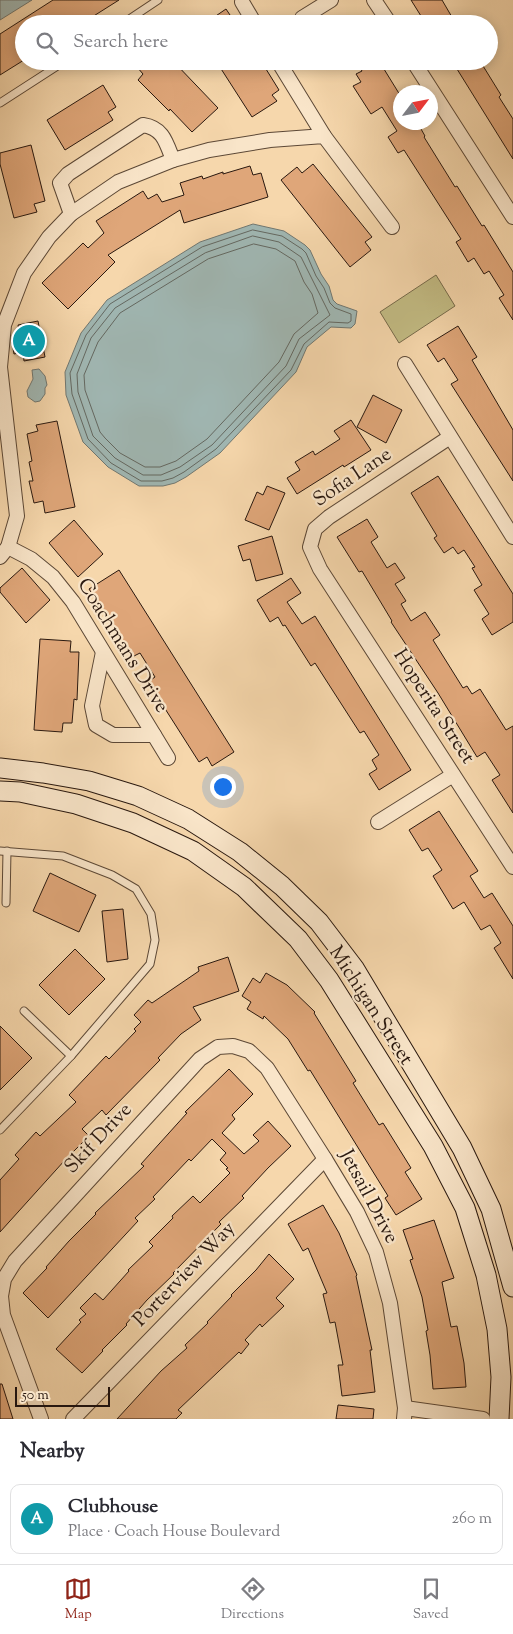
<!DOCTYPE html>
<html lang="en">
<head>
<meta charset="utf-8">
<style>
	body { margin:0; font-family:"Sorts Mill Goudy",serif; background:#f7f7f7; color:#2b2b33 }
	.compass { position:absolute; left:393px; top:85px; width:45px; height:45px; border-radius:50%; background:#fff; box-shadow:0 2px 12px #0003; rotate:58deg }
	.scale { position:absolute; left:15px; bottom:12px; width:95px; box-sizing:border-box; padding-left:5px; border:2px solid #29180f; border-top:0; font-size:14px; line-height:18px; white-space:nowrap; color:#29180f; -webkit-text-stroke:4px #f9e5c9; paint-order:stroke }
	.you { position:absolute; left:222px; top:786px; width:18px; height:18px; margin:-12px; border:4px solid #fff; border-radius:50%; background:#1a73e8; box-shadow:0 0 0 8px #1a73e833 }
	.badge { display:grid; place-items:center; width:32px; height:32px; border-radius:50%; background:#8f2418; color:#fff; font-size:16px; font-weight:700 }
	.pin { position:absolute; translate:-50% -50%; border:2px solid #fff; box-shadow:0 1px 5px #0006 }
	.list { margin:0; padding:0; list-style:none }
	h2 { display:flex; justify-content:space-between; align-items:center; height:65px; margin:0; padding:0 20px; font-size:21px }
	h2 small { font-size:16px; font-weight:400; color:#7c7c81 }
	.list li { display:grid; grid-template-columns:32px 1fr auto; gap:15px; align-items:center; box-sizing:border-box; height:70px; margin:0 10px 10px; padding:0 10px; border:1px solid #e1e1e2; border-radius:10px }
	.list b { display:block; font-size:19px; white-space:nowrap }
	.list p { margin:0; font-size:16px; white-space:nowrap; color:#7c7c81 }
	.list em { font-size:16px; font-style:normal; color:#7c7c81 }
	.icon { flex:none; width:28px; height:28px; fill:none; stroke:currentColor; stroke-width:2; stroke-linecap:round; stroke-linejoin:round }
	.map { position:relative; flex:none; width:513px; height:1419px; overflow:hidden }
	.search { position:absolute; background:#fff; box-shadow:0 2px 12px #0003; left:15px; right:15px; top:15px; height:55px; display:flex; align-items:center; gap:12px; box-sizing:border-box; padding:0 18px; border-radius:28px; color:#7c7c81; font-size:19px }
	.sheet { height:145px; background:#fff }
	nav { display:flex; justify-content:space-around; align-items:center; box-sizing:border-box; height:70px; border-top:1px solid #e1e1e2; background:#fff; font-size:14px; color:#7c7c81 }
	nav a { display:grid; justify-items:center; gap:2px }
	nav .on { color:#8f2418 }
	.map>svg:first-child { display:block }
	.green { fill:#c3bc84; stroke:#766a4a }
	.water { fill:#a0b7b3; stroke:#707771 }
	.lines { fill:none; stroke-linecap:round; stroke-linejoin:round }
	.shore { stroke:#646861; stroke-width:1 }
	.building { fill:#dfa679; stroke:#29180f }
	.lane-casing { stroke:#5c4836; stroke-width:9 }
	.street-casing { stroke:#5c4836; stroke-width:16 }
	.secondary-casing { stroke:#29180f; stroke-width:21 }
	.lane { stroke:#f9e5c9; stroke-width:7 }
	.street { stroke:#f9e5c9; stroke-width:14 }
	.secondary { stroke:#f9e5c9; stroke-width:19 }
	.labels { text-anchor:middle; dominant-baseline:central; stroke-width:4.5; stroke-linejoin:round; paint-order:stroke }
	.street-label { font-size:20px; fill:#29180f; stroke:#f9e5c9 }
</style>
</head>
<body>
<div class="map">
<svg width="513" height="1419" viewBox="0 0 513 1419">
	<rect width="100%" height="100%" fill="#f6d7ac"/>
	<filter id="stains"><feTurbulence type="fractalNoise" baseFrequency=".004" numOctaves="4"/><feColorMatrix values="0 0 0 0 .2 0 0 0 0 .09 0 0 0 0 .02 0 0 0 .5 -.17"/></filter>
	<radialGradient id="worn" r=".72"><stop offset=".6" stop-color="#630" stop-opacity="0"/><stop offset="1" stop-color="#630" stop-opacity=".3"/></radialGradient>
	<path class="green" d="M436,275L455,306L399,343L380,312Z"/>
	<g class="water">
		<path d="M0,0H32L0,20Z"/>
		<path d="M253,224L284,231L305,245L310,250L321,274L329,286L333,300L337,304L357,311L355,324L351,328L331,327L307,347L296,372L220,453L186,477L175,483L163,486H139L108,467L83,442L66,395L65,372L81,333L107,300L200,242Z"/>
		<path d="M39,369L45,376L47,385L45,388V394L40,401L35,402L28,397L27,391L33,379L32,370Z"/>
	</g>
	<g class="lines">
		<g class="shore">
			<path d="M253,230L282,236L302,249L306,253L316,276L324,288L330,303L335,308L351,314V321L348,323L329,322L304,344L291,370L216,449L184,472L173,478L162,481H141L111,463L88,439L72,394L70,373L86,335L110,304L202,247Z"/>
			<path d="M253,236L279,242L301,257L330,315L299,339L286,366L212,445L180,467L161,475H143L115,458L93,436L78,392L77,374L91,338L115,308L205,253Z"/>
			<path d="M254,244L276,249L295,261L304,282L312,294L318,313L294,334L279,362L207,439L176,461L160,467H145L120,453L105,438L100,432L85,390L84,375L98,342L120,313L208,259Z"/>
		</g>
	</g>
	<g class="building">
		<path d="M53,0H119L81,24H24V60L0,75V34Z"/>
		<path d="M411,0H442L456,24H426Z"/>
		<path d="M226,9L236,24H204Z"/>
		<path d="M142,61H173L218,108L192,132L170,109L169,111L138,80L143,74L137,67Z"/>
		<path d="M216,61H261L279,90L272,95L277,101L252,117Z"/>
		<path d="M356,61H379L400,95V122H417L425,136L424,137L455,187L457,186L482,226L484,225L513,272V320L499,298L504,295L489,271L484,274L474,258L468,262L456,242L461,239L404,150L398,153L388,137L397,131L382,107L371,114L353,86L361,82L356,74L362,71Z"/>
		<path d="M452,61H480L501,95L499,97L513,119V159Z"/>
		<path d="M103,85L116,107L108,112L113,120L65,150L47,120Z"/>
		<path d="M31,145L45,201L34,204L37,212L14,218L0,164V153Z"/>
		<path d="M313,164L372,237L365,242L371,250L350,267L281,180L297,167L302,173Z"/>
		<path d="M250,166L253,175L261,173L268,197L184,223L180,210L108,255L115,262L68,309L42,283L83,243L88,248L104,233L96,221L143,191L148,199L157,194L162,202L184,195L180,183L202,176L203,179L223,172V174Z"/>
		<path d="M38,321L45,357L24,361L23,352L14,354L12,342L21,340L18,325Z"/>
		<path d="M458,326L477,357L472,360L513,430V481L451,384L458,380L444,358L438,362L427,345Z"/>
		<path d="M373,395L402,410L386,443L357,427Z"/>
		<path d="M351,420L371,450L344,467L343,465L297,494L287,478L300,470L295,462L313,451L315,455L340,439L334,431Z"/>
		<path d="M57,421L75,507L45,513L43,501L34,503L29,481H33L29,462L32,461L27,434L38,431L36,425Z"/>
		<path d="M438,476L513,594V622L492,635L482,619L489,614L474,590L482,585L472,568L475,567L464,550L458,554L453,547L444,553L434,538L437,536L411,493Z"/>
		<path d="M267,486L285,493L269,530L245,520L257,492L263,495Z"/>
		<path d="M367,519L378,537L371,542L387,568L395,563L405,578L395,584L406,601L401,604L411,621L425,612L440,635L433,640L463,688L467,686L472,694L480,689L506,730L513,726V813L492,780L500,775L485,752L477,757L438,693L391,622L392,621L362,571L359,572L337,537Z"/>
		<path d="M74,520L103,554L78,577L49,543Z"/>
		<path d="M272,536L283,574L256,581L250,559L243,561L238,546Z"/>
		<path d="M22,568L50,600L26,623L0,592V588Z"/>
		<path d="M119,570L234,752L212,766L207,757L199,762L148,682L155,677L140,653L132,657L89,589Z"/>
		<path d="M291,578L301,593L287,602L302,624L315,616L411,770L379,790L369,774L377,769L372,760L379,755L364,731L360,733L315,663L311,666L285,625L283,626L278,617L270,622L257,600Z"/>
		<path d="M40,639L71,641L70,652H79L77,700L74,699L72,723H63L62,732L34,730Z"/>
		<path d="M439,811L478,871L470,876L484,898L492,893L513,926V979L494,948L501,943L490,925L481,930L464,902L453,909L433,876L442,870L428,848L422,851L409,830Z"/>
		<path d="M50,873L96,895L79,932L33,911Z"/>
		<path d="M123,909L128,959L107,962L102,911Z"/>
		<path d="M75,949L105,979L69,1015L39,985Z"/>
		<path d="M228,957L239,991L193,1007L201,1020L181,1034L158,1058L160,1060L106,1115L102,1110L82,1129L89,1136L65,1160L0,1232V1180L19,1159L15,1155L36,1132L40,1136L76,1102L69,1095L106,1056L109,1059L136,1031L134,1029L141,1022L134,1015L148,1000L152,1003L199,971L198,967Z"/>
		<path d="M266,973L287,985L315,1012L314,1013L356,1081L353,1083L379,1125L383,1123L411,1168L405,1172L422,1199L396,1215L385,1198L388,1196L310,1070L308,1071L288,1039L264,1016L263,1019L247,1009L251,1002L242,996L253,978L260,983Z"/>
		<path d="M0,1026L32,1058L0,1090Z"/>
		<path d="M229,1069L253,1094L232,1115L235,1119L222,1133L244,1154L259,1141L253,1135L268,1121L291,1146L268,1168L242,1196L244,1198L219,1222L221,1224L173,1273L174,1274L147,1300L126,1324L127,1325L102,1350L103,1351L82,1373L56,1349L81,1322L79,1320L86,1314L80,1308L95,1293L103,1300L129,1271L128,1270L153,1246L149,1242L173,1218L172,1216L193,1196L200,1203L230,1173L226,1169L228,1168L220,1160L226,1153L212,1139L191,1161L189,1159L153,1197L155,1199L135,1218L138,1221L48,1318L23,1293L47,1268L46,1267L69,1241L96,1214L95,1213L144,1166L141,1164L187,1113L185,1112Z"/>
		<path d="M323,1205L339,1233L357,1275L356,1276L372,1350H370L375,1392L342,1396L338,1365H343L335,1322L330,1323L323,1294L327,1293L308,1248L303,1251L288,1224Z"/>
		<path d="M434,1220L454,1278L442,1282L451,1327L457,1326L464,1363L466,1387L433,1389L430,1355L426,1331L428,1330L422,1297L410,1260L413,1259L403,1230Z"/>
		<path d="M269,1254L294,1279L276,1298L284,1306L262,1327L260,1324L245,1340L249,1344L241,1354L239,1352L178,1410L182,1413L176,1419H117L161,1371L187,1348L185,1345L208,1323L207,1322L232,1296L231,1295L256,1270Z"/>
		<path d="M0,1384H2L13,1419H0Z"/>
		<path d="M338,1405L374,1409L373,1419H336Z"/>
	</g>
	<g class="lines">
		<g class="lane-casing">
			<g id="lane">
				<path d="M122,24L158,0"/>
				<path d="M0,103L65,61"/>
				<path d="M0,851L63,856L112,875L136,889L151,914L155,940L150,964L71,1056L0,1130"/>
				<path d="M6,903L7,851"/>
				<path d="M24,1011L71,1056"/>
			</g>
		</g>
		<g class="street-casing">
			<g id="street">
				<path d="M374,0L390,24"/>
				<path d="M242,2L255,24"/>
				<path d="M302,18L331,0"/>
				<path d="M278,61L324,136"/>
				<path d="M413,61L513,217"/>
				<path d="M71,214L60,183L68,174L143,125C163,128 166,142 173,160"/>
				<path d="M405,364L513,537"/>
				<path d="M450,437L329,517L315,529L310,547L320,569L513,867"/>
				<path d="M8,547L31,559L53,577L73,602L168,758"/>
				<path d="M0,557L8,547L17,516L0,367L4,325L24,273L49,237L71,214L118,182L173,160L209,150L270,140L324,136L392,227"/>
				<path d="M103,652L92,706L96,725L113,735H154"/>
				<path d="M378,822L453,775"/>
				<path d="M405,1408L483,1419"/>
				<path d="M41,1419L3,1315L1,1296L4,1279L15,1261L200,1059L218,1047L233,1046L249,1051L267,1068L325,1159L357,1212L376,1252L390,1303L405,1408L404,1419"/>
				<path d="M73,1419L325,1159"/>
			</g>
		</g>
		<g class="secondary-casing">
			<g id="secondary">
				<path d="M0,768L43,773L89,781L138,796L188,819L240,852L282,886L319,922L354,968L462,1148L491,1209L513,1287"/>
				<path d="M0,791L20,792L76,804L133,823L193,851L244,887L298,939L329,980L433,1146L465,1208L486,1275L497,1329L501,1377L499,1419"/>
			</g>
		</g>
		<use href="#lane" class="lane"/>
		<use href="#street" class="street"/>
		<use href="#secondary" class="secondary"/>
	</g>
	<g class="labels">
		<g class="street-label">
			<text transform="translate(353 478) rotate(-34)">Sofia Lane</text>
			<text transform="translate(122 646) rotate(58)">Coachmans Drive</text>
			<text transform="translate(433 707) rotate(57)">Hoperita Street</text>
			<text transform="translate(370 1006) rotate(57)">Michigan Street</text>
			<text transform="translate(99 1139) rotate(-47)">Skif Drive</text>
			<text transform="translate(368 1197) rotate(62)">Jetsail Drive</text>
			<text transform="translate(185 1275) rotate(-46)">Porterview Way</text>
		</g>
	</g>
	<rect width="100%" height="100%" filter="url(#stains)"/>
	<rect width="100%" height="100%" fill="url(#worn)"/>
</svg>
<svg class="compass" viewBox="-18 -18 36 36"><path d="M0-13l5 13h-10z" fill="#e53935"/><path d="M0 13l5-13h-10z" fill="#7c7c81"/></svg>
<div class="scale">50 m</div>
<div class="you"></div>
<div class="pin badge" style="left:29px;top:341px;background:#0f9aa8">A</div>
<div class="search"><svg class="icon" aria-label="search" viewBox="0 0 24 24"><circle cx="10" cy="10" r="6"/><path d="M15 15l6 6"/></svg>Search here</div>
</div>
<section class="sheet">
<h2>Nearby<small></small></h2>
<ul class="list">
<li><span class="badge" style="background:#0f9aa8">A</span><div><b>Clubhouse</b><p>Place · Coach House Boulevard</p></div><em>260 m</em></li>
</ul>
</section>
<nav>
<a class="on"><svg class="icon" aria-label="map" viewBox="0 0 24 24"><path d="M3 6l6-2 6 2 6-2v14l-6 2-6-2-6 2zM9 4v14M15 6v14"/></svg>Map</a>
<a><svg class="icon" aria-label="directions" viewBox="0 0 24 24"><path d="M12 3l9 9-9 9-9-9zM9 14v-3h6M13 9l2 2-2 2"/></svg>Directions</a>
<a><svg class="icon" aria-label="saved" viewBox="0 0 24 24"><path d="M7 4h10v16l-5-4-5 4z"/></svg>Saved</a>
</nav>
</body>
</html>
